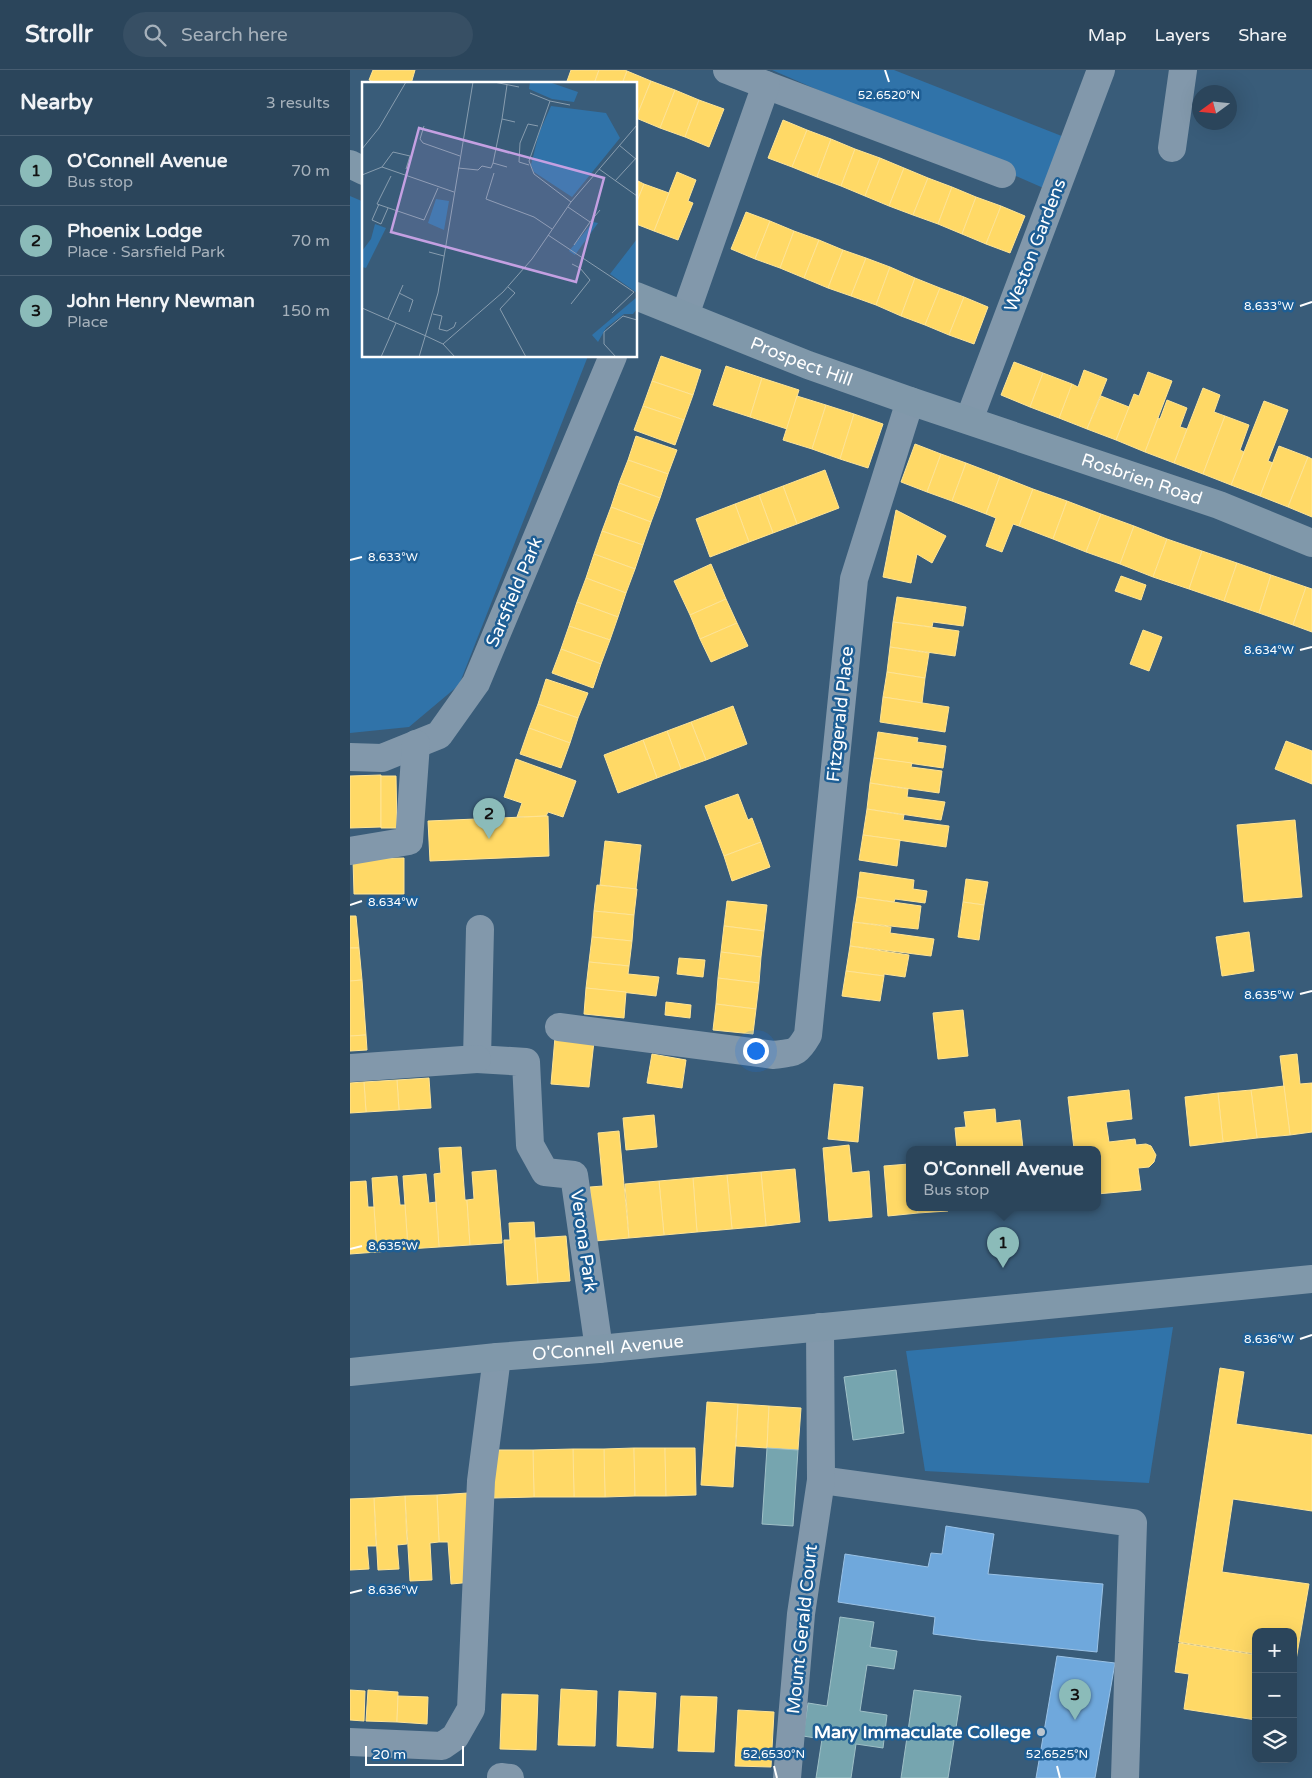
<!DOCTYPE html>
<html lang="en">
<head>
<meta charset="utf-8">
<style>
	body { margin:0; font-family:"Varela Round",sans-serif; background:#374f64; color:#f1f3f6 }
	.controls { position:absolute; right:15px; bottom:15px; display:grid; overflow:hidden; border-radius:10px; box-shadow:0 5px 20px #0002 }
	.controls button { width:45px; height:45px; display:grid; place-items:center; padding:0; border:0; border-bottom:1px solid #475d71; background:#2b455b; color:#f1f3f6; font:25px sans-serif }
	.compass { position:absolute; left:842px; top:15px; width:45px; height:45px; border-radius:50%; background:#2b455b; box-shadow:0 5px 20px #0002; rotate:255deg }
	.scale { position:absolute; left:15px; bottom:12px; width:99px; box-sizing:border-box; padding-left:5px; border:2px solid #fff; border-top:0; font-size:14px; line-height:18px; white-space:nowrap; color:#fff; -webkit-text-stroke:4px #1e5e94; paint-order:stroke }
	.you { position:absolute; left:405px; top:980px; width:18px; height:18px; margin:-12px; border:4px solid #fff; border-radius:50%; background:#1a73e8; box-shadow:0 0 0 8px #1a73e833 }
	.badge { display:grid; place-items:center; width:32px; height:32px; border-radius:50%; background:#8bbbb9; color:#111; font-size:16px; font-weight:700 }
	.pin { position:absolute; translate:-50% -41px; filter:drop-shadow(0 1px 2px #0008) }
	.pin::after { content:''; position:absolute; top:26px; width:18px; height:15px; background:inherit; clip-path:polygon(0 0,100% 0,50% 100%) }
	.popup { position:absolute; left:556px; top:1076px; width:195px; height:65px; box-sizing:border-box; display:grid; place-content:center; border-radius:10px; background:#2b455b; filter:drop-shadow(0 1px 4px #0005); font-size:16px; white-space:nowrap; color:#a6b1bb }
	.popup b { font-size:19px; color:#f1f3f6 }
	.popup::after { content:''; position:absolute; left:50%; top:100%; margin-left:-10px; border:10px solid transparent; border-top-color:#2b455b }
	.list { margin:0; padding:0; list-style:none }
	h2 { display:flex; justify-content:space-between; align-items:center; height:65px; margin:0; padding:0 20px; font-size:21px }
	h2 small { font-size:16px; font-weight:400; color:#a6b1bb }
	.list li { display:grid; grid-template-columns:32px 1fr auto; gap:15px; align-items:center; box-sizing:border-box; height:70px; padding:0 20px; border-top:1px solid #475d71 }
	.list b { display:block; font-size:19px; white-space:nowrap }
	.list p { margin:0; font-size:16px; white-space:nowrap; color:#a6b1bb }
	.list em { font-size:16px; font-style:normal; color:#a6b1bb }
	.icon { flex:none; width:28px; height:28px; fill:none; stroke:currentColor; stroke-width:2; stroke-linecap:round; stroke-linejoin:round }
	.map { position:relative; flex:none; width:962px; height:1708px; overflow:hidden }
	header { display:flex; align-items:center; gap:30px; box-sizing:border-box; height:70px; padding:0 25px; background:#2b455b; border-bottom:1px solid #475d71 }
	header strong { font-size:24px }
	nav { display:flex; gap:28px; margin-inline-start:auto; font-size:18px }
	.search { width:350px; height:45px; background:#374f64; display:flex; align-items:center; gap:12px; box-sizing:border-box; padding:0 18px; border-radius:28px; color:#a6b1bb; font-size:19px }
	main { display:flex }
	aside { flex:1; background:#2b455b }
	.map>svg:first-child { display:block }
	.green { fill:#3073a9 }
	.homes { fill:#ffd966; stroke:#ffe494 }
	.schools { fill:#6fa8dc; stroke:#9ac2e6 }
	.public { fill:#76a5af; stroke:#9fc0c7 }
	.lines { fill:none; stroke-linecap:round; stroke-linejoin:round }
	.minor { stroke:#8298ab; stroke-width:28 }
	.major { stroke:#8098aa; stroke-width:28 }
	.ticks { fill:none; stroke:#fff; stroke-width:2 }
	.poi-dot { fill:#bac6d0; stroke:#1e5e94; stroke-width:2 }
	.labels { text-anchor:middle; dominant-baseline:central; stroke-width:5; stroke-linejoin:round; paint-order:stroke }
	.street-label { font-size:18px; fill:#fff; stroke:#1e5e94 }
	.poi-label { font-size:18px; font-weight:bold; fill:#fff; stroke:#1e5e94; text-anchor:end }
	.inset-road { fill:none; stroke:#889daf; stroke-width:1 }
	.view { fill:#c4a0e2; fill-opacity:0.15; stroke:#c4a0e2; stroke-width:2.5 }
	.inset-edge { fill:none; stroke:#fff; stroke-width:2.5 }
	.ticks-label { font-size:12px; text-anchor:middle; fill:#fff; stroke:#1e5e94; stroke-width:5; stroke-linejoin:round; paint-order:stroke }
</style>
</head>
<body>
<header>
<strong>Strollr</strong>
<div class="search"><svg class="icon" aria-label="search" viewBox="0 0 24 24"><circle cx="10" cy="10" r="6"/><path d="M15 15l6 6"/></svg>Search here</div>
<nav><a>Map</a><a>Layers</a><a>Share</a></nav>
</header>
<main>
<aside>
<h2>Nearby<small>3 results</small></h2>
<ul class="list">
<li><span class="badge">1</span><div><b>O'Connell Avenue</b><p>Bus stop</p></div><em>70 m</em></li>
<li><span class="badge">2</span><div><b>Phoenix Lodge</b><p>Place · Sarsfield Park</p></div><em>70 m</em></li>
<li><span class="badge">3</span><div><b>John Henry Newman</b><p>Place</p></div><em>150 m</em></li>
</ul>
</aside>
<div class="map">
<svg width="962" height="1708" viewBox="0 0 962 1708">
	<rect width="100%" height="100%" fill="#395c79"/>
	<g class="green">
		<path d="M422,0H544L732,74L714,127Z"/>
		<path d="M0,126L14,132V286H238L109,615L59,657L0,663Z"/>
		<path d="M823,1257L799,1413L575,1401L556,1281Z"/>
	</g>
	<g class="homes">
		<path d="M23,0H65L61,14H30L19,10Z"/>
		<path d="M221,0H249L244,14H216Z"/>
		<path d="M249,0H275L277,1L272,14H244Z"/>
		<path d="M277,1L301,11L286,48V14H272Z"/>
		<path d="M301,11L325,20L310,58L286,48Z"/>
		<path d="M325,20L349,30L335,67L310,58Z"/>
		<path d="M349,30L374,39L359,77L335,67Z"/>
		<path d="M433,50L457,60L442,97L418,88Z"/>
		<path d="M457,60L481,69L467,107L442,97Z"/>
		<path d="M481,69L505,79L491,116L467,107Z"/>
		<path d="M505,79L530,88L515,126L491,116Z"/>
		<path d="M530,88L554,98L539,136L515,126Z"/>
		<path d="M554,98L578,108L563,145L539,136Z"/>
		<path d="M327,102L346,110L338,131L343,133L328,170L304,161Z"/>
		<path d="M578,108L602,117L588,154L563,145Z"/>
		<path d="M286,110L294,114L286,134Z"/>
		<path d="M294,114L319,123L304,161L286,154V134Z"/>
		<path d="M602,117L626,127L612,164L588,154Z"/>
		<path d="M626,127L651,136L636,174L612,164Z"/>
		<path d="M651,136L675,146L660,183L636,174Z"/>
		<path d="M396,142L420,151L405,189L381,179Z"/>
		<path d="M420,151L444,161L430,198L405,189Z"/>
		<path d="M444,161L469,170L454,208L430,198Z"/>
		<path d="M469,170L493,180L478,218L454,208Z"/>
		<path d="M493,180L516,188L501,226L478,218Z"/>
		<path d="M516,188L540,197L526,235L501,226Z"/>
		<path d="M540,197L565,208L551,246L526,235Z"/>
		<path d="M565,208L590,218L575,255L551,246Z"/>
		<path d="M590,218L614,227L599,265L575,255Z"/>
		<path d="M614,227L638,237L624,274L599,265Z"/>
		<path d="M311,286L351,300L343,325L302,311Z"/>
		<path d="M664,292L693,303L680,337L651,325Z"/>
		<path d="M376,296L412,308L400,347L363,335Z"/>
		<path d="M734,300L757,309L737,359L709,348L722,314L728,317Z"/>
		<path d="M798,302L822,311L795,382L766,370L784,324L789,326Z"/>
		<path d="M693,303L722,314L709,348L680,337Z"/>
		<path d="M412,308L449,320L437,359L400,347Z"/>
		<path d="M302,311L343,325L334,350L293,336Z"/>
		<path d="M853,318L870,325L864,342L875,346L853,404L824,393Z"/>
		<path d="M447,326L476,335L462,379L433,370Z"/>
		<path d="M751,326L779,337L766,370L737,359Z"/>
		<path d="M817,330L837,338L830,357L837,359L824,393L795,382L808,348L810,349Z"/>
		<path d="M914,331L938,340L918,391L923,393L910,426L881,415Z"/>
		<path d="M476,335L504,344L490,389L462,379Z"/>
		<path d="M293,336L334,350L325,375L284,360Z"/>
		<path d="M504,344L533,354L518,398L490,389Z"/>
		<path d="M875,346L899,355L890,380L894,382L881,415L853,404Z"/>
		<path d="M286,366L327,380L318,404L278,390Z"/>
		<path d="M565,374L591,384L577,422L551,412Z"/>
		<path d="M929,376L958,387L938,437L910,426Z"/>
		<path d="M591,384L616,393L602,431L577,422Z"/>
		<path d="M958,387L962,389V447L938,437Z"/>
		<path d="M278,390L318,404L310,428L269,413Z"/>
		<path d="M616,393L650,406L636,444L602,431Z"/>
		<path d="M475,400L489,438L447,454L433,416Z"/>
		<path d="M650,406L683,419L669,456L663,454L652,482L636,476L646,448L636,444Z"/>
		<path d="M269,413L310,428L301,452L261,437Z"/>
		<path d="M433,416L447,454L423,463L409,425Z"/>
		<path d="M683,419L717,431L703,469L669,456Z"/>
		<path d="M409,425L423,463L399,472L385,434Z"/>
		<path d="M717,431L751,444L736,482L703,469Z"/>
		<path d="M385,434L399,472L360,487L346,449Z"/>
		<path d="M261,437L301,452L293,475L252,461Z"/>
		<path d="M546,440L596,466L582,493L567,484L561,513L533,507Z"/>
		<path d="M751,444L784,456L770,494L736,482Z"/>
		<path d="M784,456L817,469L803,507L770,494Z"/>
		<path d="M252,461L293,475L285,499L244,484Z"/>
		<path d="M817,469L852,481L839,519L803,507Z"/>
		<path d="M852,481L887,493L874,531L839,519Z"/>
		<path d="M244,484L285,499L276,523L236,508Z"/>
		<path d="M887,493L921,505L909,543L874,531Z"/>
		<path d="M361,494L376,529L340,545L324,511Z"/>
		<path d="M921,505L956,517L943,555L909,543Z"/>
		<path d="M771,506L796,515L791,530L765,521Z"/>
		<path d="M236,508L276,523L268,547L227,532Z"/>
		<path d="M956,517L962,519V562L943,555Z"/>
		<path d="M547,527L616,537L613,556L583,552L582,557L543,552Z"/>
		<path d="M376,529L387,553L350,569L340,545Z"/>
		<path d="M227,532L268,547L260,570L219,556Z"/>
		<path d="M543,552L609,561L605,586L540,577Z"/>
		<path d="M387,553L398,576L361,592L350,569Z"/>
		<path d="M219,556L260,570L251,594L211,579Z"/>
		<path d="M793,560L812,567L799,601L780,594Z"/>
		<path d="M540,577L579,583L575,608L537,602Z"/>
		<path d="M211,579L251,594L243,618L202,603Z"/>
		<path d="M537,602L575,608L572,633L533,627Z"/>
		<path d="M196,609L238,623L228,648L188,634Z"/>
		<path d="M533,627L599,637L595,662L530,652Z"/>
		<path d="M188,634L228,648L220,673L179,658Z"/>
		<path d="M383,636L397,674L356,690L341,652Z"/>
		<path d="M341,652L356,690L331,699L317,661Z"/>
		<path d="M179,658L220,673L211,698L170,684Z"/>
		<path d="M317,661L331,699L307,708L293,670Z"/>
		<path d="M528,662L568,668L567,672L596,676L593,698L524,688Z"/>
		<path d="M293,670L307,708L268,723L254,685Z"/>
		<path d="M936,671L962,681V714L925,699Z"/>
		<path d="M524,688L562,693L561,697L592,701L589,723L520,713Z"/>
		<path d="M166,689L226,711L213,747L198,742L196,746L167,747L172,733L154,727Z"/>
		<path d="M31,705V757L0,758V706Z"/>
		<path d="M31,706H46L47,758H31Z"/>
		<path d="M520,713L558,719L557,727L595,732L591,750L517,739Z"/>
		<path d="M388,724L398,750L402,748L411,772L374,786L355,736Z"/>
		<path d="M517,739L554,745L553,750L599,756L596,777L513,765Z"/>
		<path d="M198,746L199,786L80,791L78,751Z"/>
		<path d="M945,750L952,827L894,832L887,755Z"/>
		<path d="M513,765L550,770L547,796L509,790Z"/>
		<path d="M255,771L291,775L286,819L250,815Z"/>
		<path d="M411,772L420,797L382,811L374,786Z"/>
		<path d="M54,788V824H4L3,789Z"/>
		<path d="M510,802L564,810L563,819L577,821L575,833L545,829L544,832L507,827Z"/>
		<path d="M616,809L638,812L634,835L613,832Z"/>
		<path d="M247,815L287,819L284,845L244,841Z"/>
		<path d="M507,827L571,836L568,859L503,852Z"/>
		<path d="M377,831L417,835L414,861L374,856Z"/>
		<path d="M613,832L634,835L629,870L608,867Z"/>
		<path d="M244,841L284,845L282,871L242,867Z"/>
		<path d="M0,846H6L9,878H0Z"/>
		<path d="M503,852L541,857L540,863L584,869L581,886L500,876Z"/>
		<path d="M374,856L414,861L411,887L371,882Z"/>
		<path d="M899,862L904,901L872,906L866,867Z"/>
		<path d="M242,867L282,871L279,896L239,892Z"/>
		<path d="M500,876L559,885L555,907L534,904V906L496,901Z"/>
		<path d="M0,878H9L12,910L0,911Z"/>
		<path d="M371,882L411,887L409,913L368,908Z"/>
		<path d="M329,888L355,890L353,907L327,904Z"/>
		<path d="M239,892L279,896L278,904L309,907L306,926L236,918Z"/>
		<path d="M496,901L534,906L530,931L492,926Z"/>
		<path d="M368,908L409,913L406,939L366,934Z"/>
		<path d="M12,910L16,965L0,966V911Z"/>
		<path d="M236,918L276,922L274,948L234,944Z"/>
		<path d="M316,932L341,935L340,948L315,945Z"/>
		<path d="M366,934L406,939L403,964L363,960Z"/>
		<path d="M613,940L618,986L588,989L583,943Z"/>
		<path d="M16,965L17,980L0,981V966Z"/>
		<path d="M205,967L244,971L239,1017L201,1014Z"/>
		<path d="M302,984L336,990L332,1018L297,1013Z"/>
		<path d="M947,984L950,1014L962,1013V1062L940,1065L930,986Z"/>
		<path d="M79,1008L81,1038L49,1040L47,1010Z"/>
		<path d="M47,1010L49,1040L16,1042L14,1012Z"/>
		<path d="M14,1012L16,1042L0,1043V1013Z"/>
		<path d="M484,1014L513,1017L508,1072L478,1069Z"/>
		<path d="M934,1016L940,1065L907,1068L901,1020Z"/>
		<path d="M779,1020L782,1049L756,1052L759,1072L785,1069L786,1075L796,1074L801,1076L806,1085L804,1092L799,1097L788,1098L791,1120L747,1124V1079H724L718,1027Z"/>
		<path d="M901,1020L907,1068L873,1072L868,1023Z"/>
		<path d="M868,1023L873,1072L840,1076L835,1027Z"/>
		<path d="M645,1039L646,1053L670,1050L673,1079H607L605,1058L616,1057L614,1042Z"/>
		<path d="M304,1045L307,1077L276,1080L273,1048Z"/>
		<path d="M269,1061L279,1168L245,1171L240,1117L253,1116L248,1063Z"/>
		<path d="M499,1075L502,1103L519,1101L522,1147L479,1151L473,1078Z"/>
		<path d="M111,1077L115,1130H117L120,1175L89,1177L84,1104L91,1103L89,1078Z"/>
		<path d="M559,1094V1137H567L568,1143L538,1146L534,1096Z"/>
		<path d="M445,1099L450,1152L416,1156L411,1102Z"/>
		<path d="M146,1100L152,1173L120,1175L117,1130L124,1129L122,1102Z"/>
		<path d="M411,1102L416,1156L382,1159L377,1105Z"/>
		<path d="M76,1104L79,1133L86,1132L89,1177L58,1179L53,1106Z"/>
		<path d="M377,1105L382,1159L347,1162L343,1108Z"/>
		<path d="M47,1106L50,1135H55L58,1179L27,1182L22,1108Z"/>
		<path d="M343,1108L347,1162L314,1165L309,1111Z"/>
		<path d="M16,1111L18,1137H24L27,1182L0,1184V1112Z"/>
		<path d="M309,1111L314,1165L279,1168L275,1114Z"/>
		<path d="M567,1137H597L598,1141L568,1143Z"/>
		<path d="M642,1137H678L643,1140Z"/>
		<path d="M184,1152L188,1213L157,1215L154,1170H160L159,1153Z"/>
		<path d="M216,1166L220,1211L188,1213L185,1168Z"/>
		<path d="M870,1298L894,1302L886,1354L962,1365V1441L883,1429L872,1502L959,1514L946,1590H943V1562H906V1584L829,1572Z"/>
		<path d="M357,1332L388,1334L383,1417L351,1415Z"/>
		<path d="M388,1334L419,1336L417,1378L386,1376Z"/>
		<path d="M419,1336L451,1338L448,1380L417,1378Z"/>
		<path d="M284,1378L285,1426L255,1427L254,1379Z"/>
		<path d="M284,1378H315L316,1426H285Z"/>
		<path d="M315,1378H345L346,1425L316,1426Z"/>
		<path d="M223,1379H254L255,1427H224Z"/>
		<path d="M223,1379L224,1427H184L183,1380Z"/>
		<path d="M143,1380H183L184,1427L144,1428Z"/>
		<path d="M118,1423L123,1512L101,1514L98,1472H89L87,1425Z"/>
		<path d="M87,1425L89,1472L80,1473L82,1510L60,1511L55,1426Z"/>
		<path d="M55,1426L57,1474L47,1475L49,1499L28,1500L24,1428Z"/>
		<path d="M24,1428L26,1476H17L19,1499L0,1500V1429Z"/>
		<path d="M829,1573L906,1585V1650L834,1639L839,1604L825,1602Z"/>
		<path d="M211,1619L247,1621L245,1676L208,1675Z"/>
		<path d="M0,1620L15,1621L14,1651L0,1650Z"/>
		<path d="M18,1620L48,1622L47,1652L16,1651Z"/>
		<path d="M269,1621L306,1623L303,1678L267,1676Z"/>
		<path d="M152,1624L188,1625L186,1680L150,1679Z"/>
		<path d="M48,1626L78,1627L77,1654L47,1652Z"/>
		<path d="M331,1626L367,1627L364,1682L328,1681Z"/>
		<path d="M388,1640L424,1642L421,1697L385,1696Z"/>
	</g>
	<g class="schools">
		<path d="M596,1456L644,1464L638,1504L753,1514L747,1582L628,1570L583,1564L585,1547L488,1532L495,1484L578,1497L581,1483L592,1484Z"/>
		<path d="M707,1586L765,1593L745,1708H686Z"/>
	</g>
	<g class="public">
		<path d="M546,1300L554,1363L503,1370L494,1307Z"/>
		<path d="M417,1378L448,1380L443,1456L412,1454Z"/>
		<path d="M490,1547L524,1552L520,1577L547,1581L544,1599L517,1595L510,1641L537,1645L533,1678L506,1674L501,1708H466L472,1669L453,1666L458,1633L477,1636Z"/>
		<path d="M564,1620L611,1626L598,1708H551Z"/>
	</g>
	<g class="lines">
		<g class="minor">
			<path d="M416,15L652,104"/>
			<path d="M822,78L833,0"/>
			<path d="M335,245L416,15L377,0"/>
			<path d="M619,350L751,0"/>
			<path d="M0,687L32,688L89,665L126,613L263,286"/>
			<path d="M0,781L59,771L66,674"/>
			<path d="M130,859L127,989L176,992L180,1075L195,1102L224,1105L249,1279"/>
			<path d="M209,957L424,985C445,982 447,984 458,965L504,509L560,331"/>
			<path d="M0,998L127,989"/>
			<path d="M471,1410L783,1453L775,1708"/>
			<path d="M0,1672L92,1676L105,1667L121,1639L131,1411L147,1287"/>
			<path d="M151,1707L160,1708"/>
			<path d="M437,1708L451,1544L471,1410L470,1257"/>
		</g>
		<g class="major">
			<path d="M0,94L14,101"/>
			<path id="s1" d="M286,226L458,295L560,331L869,435L962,473"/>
			<path id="s2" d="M0,1302L147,1287L249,1279L962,1209"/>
		</g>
	</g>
	<path class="ticks" d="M535,0L539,12M950,236L962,232M0,490L12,487M950,580L962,577M0,835L12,831M950,924L962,921M0,1179L12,1176M950,1269L962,1265M0,1523L12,1520M424,1696L427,1708M707,1696L710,1708"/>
	<circle class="poi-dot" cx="691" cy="1662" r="5"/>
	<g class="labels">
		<g class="street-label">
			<text transform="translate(685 175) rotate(-69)">Weston Gardens</text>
			<text stroke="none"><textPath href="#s1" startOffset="178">Prospect Hill</textPath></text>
			<text stroke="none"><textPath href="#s1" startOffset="538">Rosbrien Road</textPath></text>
			<text transform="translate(164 522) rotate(-67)">Sarsfield Park</text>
			<text transform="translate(490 644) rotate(-84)">Fitzgerald Place</text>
			<text transform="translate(234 1171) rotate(82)">Verona Park</text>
			<text stroke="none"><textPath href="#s2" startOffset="259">O'Connell Avenue</textPath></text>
			<text transform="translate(452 1559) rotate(-84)">Mount Gerald Court</text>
		</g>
		<g class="poi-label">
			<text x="681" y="1662">Mary Immaculate College</text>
		</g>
	</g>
	<g transform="translate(12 12)">
		<rect width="275" height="275" fill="#395c79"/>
		<path d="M168,0H187L216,10L212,20L190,17L167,7ZM189,24L244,31L258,56L210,115L172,90L169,83L177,51ZM74,117L87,119L82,148L66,141ZM231,140L236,141L213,173L207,169ZM13,142L24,146L4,186L0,185V169L9,157ZM275,157V211L248,192ZM275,215V227L271,232H262L244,246L236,260L230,253Z" fill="#3073a9"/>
		<path class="inset-road" d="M132,0L157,5M145,3L140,37L153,40M168,11L188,19M208,23L188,19L167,79L172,92L209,120M62,44L58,57L61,61L98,74M257,63L275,78M0,67L17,46L44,0M131,81L140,37M167,83L157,80L158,61L166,42L176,44M20,85L92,110M96,86L116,88L120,84L129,86L131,81L145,85M237,87L275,114M132,91L124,117L172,135L190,147M0,93L20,85L31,70L48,74L44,87M29,94L15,122L62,138L76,106M253,99L275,75M17,122L10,138L19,142L26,126M206,125L228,140L238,128M186,153L272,210L250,231M212,163L228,140M67,170L82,174M146,205L153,211L138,227L164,275M37,211L51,218L47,230M209,222L228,198L218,186L210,182M0,226L64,254M71,232L80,234L77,247L85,249L92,245L94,240M26,237L41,203M64,254L81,262L141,210L170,177L209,120L275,43M81,262L93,275M19,275L34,241M57,275L76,211L111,0M254,275L242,262V250L261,234L275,238"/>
		<path class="view" d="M57,46L242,96L214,200L29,150Z"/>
		<rect width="275" height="275" class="inset-edge"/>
	</g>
	<g class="ticks-label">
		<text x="539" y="29">52.6520°N</text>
		<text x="919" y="240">8.633°W</text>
		<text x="43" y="491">8.633°W</text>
		<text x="919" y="584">8.634°W</text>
		<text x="43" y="836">8.634°W</text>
		<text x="919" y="929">8.635°W</text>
		<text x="43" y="1180">8.635°W</text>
		<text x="919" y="1273">8.636°W</text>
		<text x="43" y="1524">8.636°W</text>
		<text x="424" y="1688">52.6530°N</text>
		<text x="707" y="1688">52.6525°N</text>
	</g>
</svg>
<div class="controls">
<button>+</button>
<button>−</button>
<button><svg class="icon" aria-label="layers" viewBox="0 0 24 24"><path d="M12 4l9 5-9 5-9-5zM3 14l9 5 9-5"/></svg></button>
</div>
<svg class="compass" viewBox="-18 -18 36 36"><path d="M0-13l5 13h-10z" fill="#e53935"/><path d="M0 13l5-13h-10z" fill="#a6b1bb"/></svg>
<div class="scale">20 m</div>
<div class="you"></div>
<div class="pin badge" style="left:653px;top:1198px">1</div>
<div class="popup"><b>O'Connell Avenue</b>Bus stop</div>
<div class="pin badge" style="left:139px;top:769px">2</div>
<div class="pin badge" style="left:725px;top:1650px">3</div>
</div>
</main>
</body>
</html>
